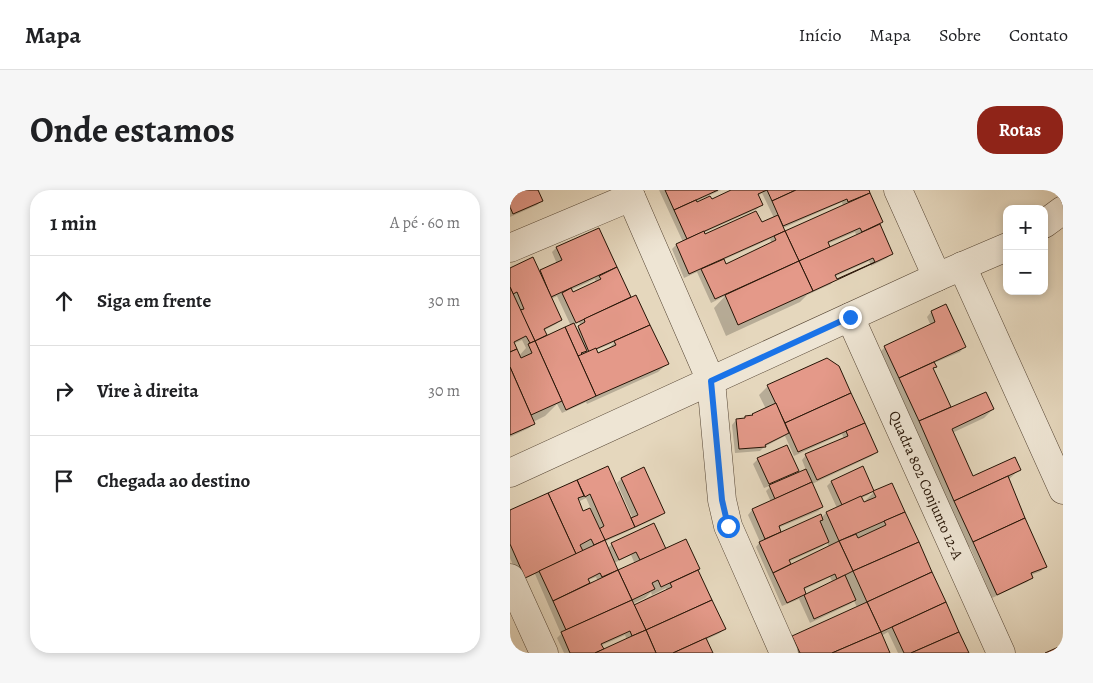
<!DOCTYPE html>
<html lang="pt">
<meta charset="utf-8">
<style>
body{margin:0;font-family:Alegreya,serif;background:#f6f6f6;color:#202124}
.controls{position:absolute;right:15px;top:15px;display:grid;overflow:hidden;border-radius:10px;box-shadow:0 2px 8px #0003}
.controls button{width:45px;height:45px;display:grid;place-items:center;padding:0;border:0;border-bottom:1px solid #e0e0e0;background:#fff;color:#202124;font:25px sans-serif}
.stop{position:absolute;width:15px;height:15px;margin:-11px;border:4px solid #1a73e8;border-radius:50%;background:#fff}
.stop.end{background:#1a73e8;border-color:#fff;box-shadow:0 1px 5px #0008}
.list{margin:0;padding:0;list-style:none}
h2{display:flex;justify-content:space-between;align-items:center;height:65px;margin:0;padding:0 20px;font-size:21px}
h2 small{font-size:16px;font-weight:400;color:#757577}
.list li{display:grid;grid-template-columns:32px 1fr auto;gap:15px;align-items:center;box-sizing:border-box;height:90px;padding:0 20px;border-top:1px solid #e0e0e0}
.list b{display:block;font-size:19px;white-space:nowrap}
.list em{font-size:16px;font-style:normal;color:#757577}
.icon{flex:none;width:28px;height:28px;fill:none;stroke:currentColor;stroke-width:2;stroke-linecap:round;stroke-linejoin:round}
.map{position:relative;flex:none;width:553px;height:463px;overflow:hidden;border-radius:20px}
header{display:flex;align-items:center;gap:30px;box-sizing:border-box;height:70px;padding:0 25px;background:#fff;border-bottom:1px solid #e0e0e0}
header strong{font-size:24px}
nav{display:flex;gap:28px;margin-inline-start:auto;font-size:18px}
.intro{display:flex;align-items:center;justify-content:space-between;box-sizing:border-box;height:120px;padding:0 30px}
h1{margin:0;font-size:35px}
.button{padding:12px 22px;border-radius:20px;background:#8f2418;color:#fff;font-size:18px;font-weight:700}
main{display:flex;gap:30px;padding:0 30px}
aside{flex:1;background:#fff;border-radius:20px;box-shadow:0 2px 8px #0003}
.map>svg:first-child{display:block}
.shadow{fill:#0003;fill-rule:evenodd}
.building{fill:#e49989;stroke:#241305;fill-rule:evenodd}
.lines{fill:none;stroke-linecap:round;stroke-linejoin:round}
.minor-casing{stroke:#544433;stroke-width:29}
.minor{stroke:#eee5d4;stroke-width:28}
.route{stroke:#1a73e8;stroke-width:6}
.labels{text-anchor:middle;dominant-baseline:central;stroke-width:4.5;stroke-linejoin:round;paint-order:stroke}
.street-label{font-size:15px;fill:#241305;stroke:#eee5d4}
</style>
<header>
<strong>Mapa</strong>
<nav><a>Início</a><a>Mapa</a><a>Sobre</a><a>Contato</a></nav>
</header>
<div class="intro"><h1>Onde estamos</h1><a class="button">Rotas</a></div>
<main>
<aside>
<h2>1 min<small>A pé · 60 m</small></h2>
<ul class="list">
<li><svg class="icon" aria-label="ahead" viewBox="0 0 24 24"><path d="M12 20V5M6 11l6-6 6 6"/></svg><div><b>Siga em frente</b></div><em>30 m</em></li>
<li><svg class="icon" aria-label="right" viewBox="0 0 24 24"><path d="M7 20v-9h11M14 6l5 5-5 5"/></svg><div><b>Vire à direita</b></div><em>30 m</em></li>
<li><svg class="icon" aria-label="arrive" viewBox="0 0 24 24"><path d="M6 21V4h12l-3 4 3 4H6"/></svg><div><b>Chegada ao destino</b></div></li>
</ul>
</aside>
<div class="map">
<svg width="553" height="463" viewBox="0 0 553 463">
<rect width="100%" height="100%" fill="#e5d7bd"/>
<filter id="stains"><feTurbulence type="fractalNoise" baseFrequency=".004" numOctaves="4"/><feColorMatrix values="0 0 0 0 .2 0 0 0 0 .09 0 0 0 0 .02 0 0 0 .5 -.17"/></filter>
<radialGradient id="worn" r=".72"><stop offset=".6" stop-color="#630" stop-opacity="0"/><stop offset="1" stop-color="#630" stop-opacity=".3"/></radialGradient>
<g class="shadow">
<polygon points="0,0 27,0 31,11 27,15 0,27"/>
<path d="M149,0H211L185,12L187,14L201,10L224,0H357L372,32L369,35L381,64L377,68L361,76L359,71L324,87L325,89L321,94L297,105L290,112L216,146L204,118L215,106L201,113L187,82L174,88L162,59L166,55L173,52ZM252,3L264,28L251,34L194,46L193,43L247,19L251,15L248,6ZM332,12L333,16L274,42L273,38ZM345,42L347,46L319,59L317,54ZM260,49L262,54L215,75L213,70Z"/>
<path d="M88,39L121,109L125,107L157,174L148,182L77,214L76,212L52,223L47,214L35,226L23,232L24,233L19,238L0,247V79L29,82L47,74L42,62L46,58ZM85,89L86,93L63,103L61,100ZM47,106L61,136L37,147L33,141L46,134L51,130L41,109ZM69,132L71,136L66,140L64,135ZM12,150L16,158L9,166L3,154ZM105,152L97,160L88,164L86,160Z"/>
<polygon points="436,116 454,157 450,162 424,173 425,176 422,180 439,217 435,221 483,219 474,228 442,243 462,288 509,280 498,290 535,376 531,381 521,385 522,388 517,392 482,408 460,357 454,360 401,241 405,237 371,161 375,157 421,136 417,127 421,122"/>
<path d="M317,170L367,262L362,266L302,294L312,317L308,321L268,338L271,344L311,328L316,323L327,318L317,296L321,292L362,300L358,305L351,308L353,313L356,312L355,311L364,302L381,294L458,463H388L378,442L371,446L379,463H284L278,451L283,447L347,417L344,411L340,414L300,433L289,409L272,416L246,357L250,352L238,325L242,320L261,312L256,301L262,295L254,298L243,274L248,269L287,281L281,287L296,280L292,270L296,265L334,249L332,244L284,266L275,246L254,257L250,261L225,263L222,235L226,230H233L235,227L242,226L256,219L249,205L258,196ZM317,352L319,357L280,376L278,372L313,356ZM320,387L323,393L296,405L293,400Z"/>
<path d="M97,278L121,330L123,329L107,293L111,289L154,322L149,327L94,352L97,359L102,354L155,360L187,380L215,439L210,443L195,450L201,463H54L47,448L51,444L25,384L10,391L0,368V321ZM76,308L81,319L73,323L68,311L69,309L70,311ZM121,365L125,374L108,382L104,373ZM86,387L88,391L80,394L78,390ZM156,398L157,401L123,416L122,414L135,408L141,402L142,405ZM115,445L117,450L93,461L90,456Z"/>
</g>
<g class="building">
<polygon points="0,0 28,0 33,11 3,24 0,17"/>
<polygon points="155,0 208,0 164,20"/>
<polygon points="221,0 257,0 248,4 253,15 177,49 164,20 186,10 187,12 200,6 202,9"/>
<polygon points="257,0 286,0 262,11"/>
<polygon points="286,0 359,0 360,3 338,12 337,9 273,36 262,11"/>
<polygon points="360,3 373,32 352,42 350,38 318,52 320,57 289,71 275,41"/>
<polygon points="246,21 252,32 268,25 275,41 179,84 166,54 194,41 195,44"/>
<path d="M370,34L383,64L303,101L289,71ZM363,68L365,72L327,89L325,85Z"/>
<polygon points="89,38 107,77 41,107 30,80 52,70 46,57"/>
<polygon points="275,41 289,71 205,109 191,79 214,69 216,74 266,50 264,46"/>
<polygon points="23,67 52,130 34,139 37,145 25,151 10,120 14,119 7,102 3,104 0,97 0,78"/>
<polygon points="289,71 303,101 228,135 215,105"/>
<polygon points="107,77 121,107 66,133 52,103 61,98 63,102 91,89 89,86"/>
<polygon points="0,97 25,151 20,153 16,146 4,152 7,159 0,162"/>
<polygon points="126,105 140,135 79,162 68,136 75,132 74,129"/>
<polygon points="436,114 456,157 389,188 374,156 425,132 421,121"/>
<polygon points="64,133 77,161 71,163 73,165 68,166 55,137"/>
<polygon points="140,135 159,174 86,206 68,166 86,158 88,163 106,155 104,151"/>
<polygon points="55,137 86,206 56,220 25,151"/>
<polygon points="25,151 52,211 21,225 0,177 0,162 7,159 11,168 22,163 18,154"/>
<polygon points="317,168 329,176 341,203 275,233 257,195"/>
<polygon points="424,172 427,177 423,178 441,217 409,231 389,188"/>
<polygon points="0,177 25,234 0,245"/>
<polygon points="476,202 484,219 442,239 463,286 505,267 511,280 444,311 409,231"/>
<polygon points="341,203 355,233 288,262 275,233"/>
<polygon points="266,213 279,243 255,255 256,257 229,259 226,229 235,228 235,226 243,225 242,224"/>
<polygon points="355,233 368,262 307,290 295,264 338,246 336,241"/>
<polygon points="277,255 289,281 259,294 247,268"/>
<polygon points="98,276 125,337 95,350 89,339 94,336 80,304 75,307 67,290"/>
<polygon points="353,276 364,301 332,315 321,291"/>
<polygon points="134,277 155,323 125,337 121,328 128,325 111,288"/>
<polygon points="296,279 302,292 265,309 259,295"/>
<polygon points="498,286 515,328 463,352 444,311"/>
<polygon points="67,290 74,306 68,308 73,321 80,318 95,350 84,355 81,349 70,355 73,361 66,364 38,303"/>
<polygon points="302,292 313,317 269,336 271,342 255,349 242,319"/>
<polygon points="382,293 395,322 329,351 316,322 351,306 354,312 366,307 363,301"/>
<polygon points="38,303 66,364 15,388 0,354 0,320"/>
<polygon points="395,322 409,352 343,381 329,351 346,344 348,348 376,335 374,331"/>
<polygon points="311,324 313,330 310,331 319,352 279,370 281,374 263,383 249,352"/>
<polygon points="515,328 537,377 521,383 523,388 487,405 463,352"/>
<polygon points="144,333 156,359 130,370 126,362 109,370 101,353"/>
<polygon points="176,349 190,379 151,397 148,390 142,393 145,399 122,410 108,380"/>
<polygon points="95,350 108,380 92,387 90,383 78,389 80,393 43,411 29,381"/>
<polygon points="329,351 343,381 327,389 325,384 294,398 296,404 277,413 263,383"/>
<polygon points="409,352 422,382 357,412 343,381"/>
<polygon points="108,380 122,410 56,440 43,411"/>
<polygon points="188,380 202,410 136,440 124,415 162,397 160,393"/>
<polygon points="422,382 436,412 371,442 357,412"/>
<polygon points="335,385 346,410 304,429 294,405"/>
<polygon points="122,410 136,440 122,446 120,441 91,454 94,459 85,463 60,463 51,442"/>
<polygon points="202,410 216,439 163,463 146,463 136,440"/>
<polygon points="357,412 371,442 322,463 290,463 282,446"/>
<polygon points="436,412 449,442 401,463 394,463 382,437"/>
<polygon points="136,440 146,463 85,463 122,446"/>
<polygon points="371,442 380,463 322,463"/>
<polygon points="449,442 459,463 401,463"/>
<polygon points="196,448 203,463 163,463"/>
<polygon points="553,455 553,463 535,463"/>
</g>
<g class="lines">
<defs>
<g id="minor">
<polyline points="118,0 201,191 212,310 218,336 274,463"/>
<polyline points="388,0 427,87"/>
<polyline points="534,34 553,20"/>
<polyline points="0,58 121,7"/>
<polyline points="452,76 553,300"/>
<polyline points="340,127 491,463"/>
<polyline points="0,283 427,87 497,57"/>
<polyline points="0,388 34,463"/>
</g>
</defs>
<use href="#minor" class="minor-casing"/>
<use href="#minor" class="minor"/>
</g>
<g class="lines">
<polyline class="route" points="218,336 212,310 201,191 340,127"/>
</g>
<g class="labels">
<g class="street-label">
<text transform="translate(416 295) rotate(66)">Quadra 802 Conjunto 12-A</text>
</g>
</g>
<rect width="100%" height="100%" filter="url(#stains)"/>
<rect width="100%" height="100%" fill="url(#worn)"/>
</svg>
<div class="controls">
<button>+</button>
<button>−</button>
</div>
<div class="stop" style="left:218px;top:336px"></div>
<div class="stop end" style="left:340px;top:127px"></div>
</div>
</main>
